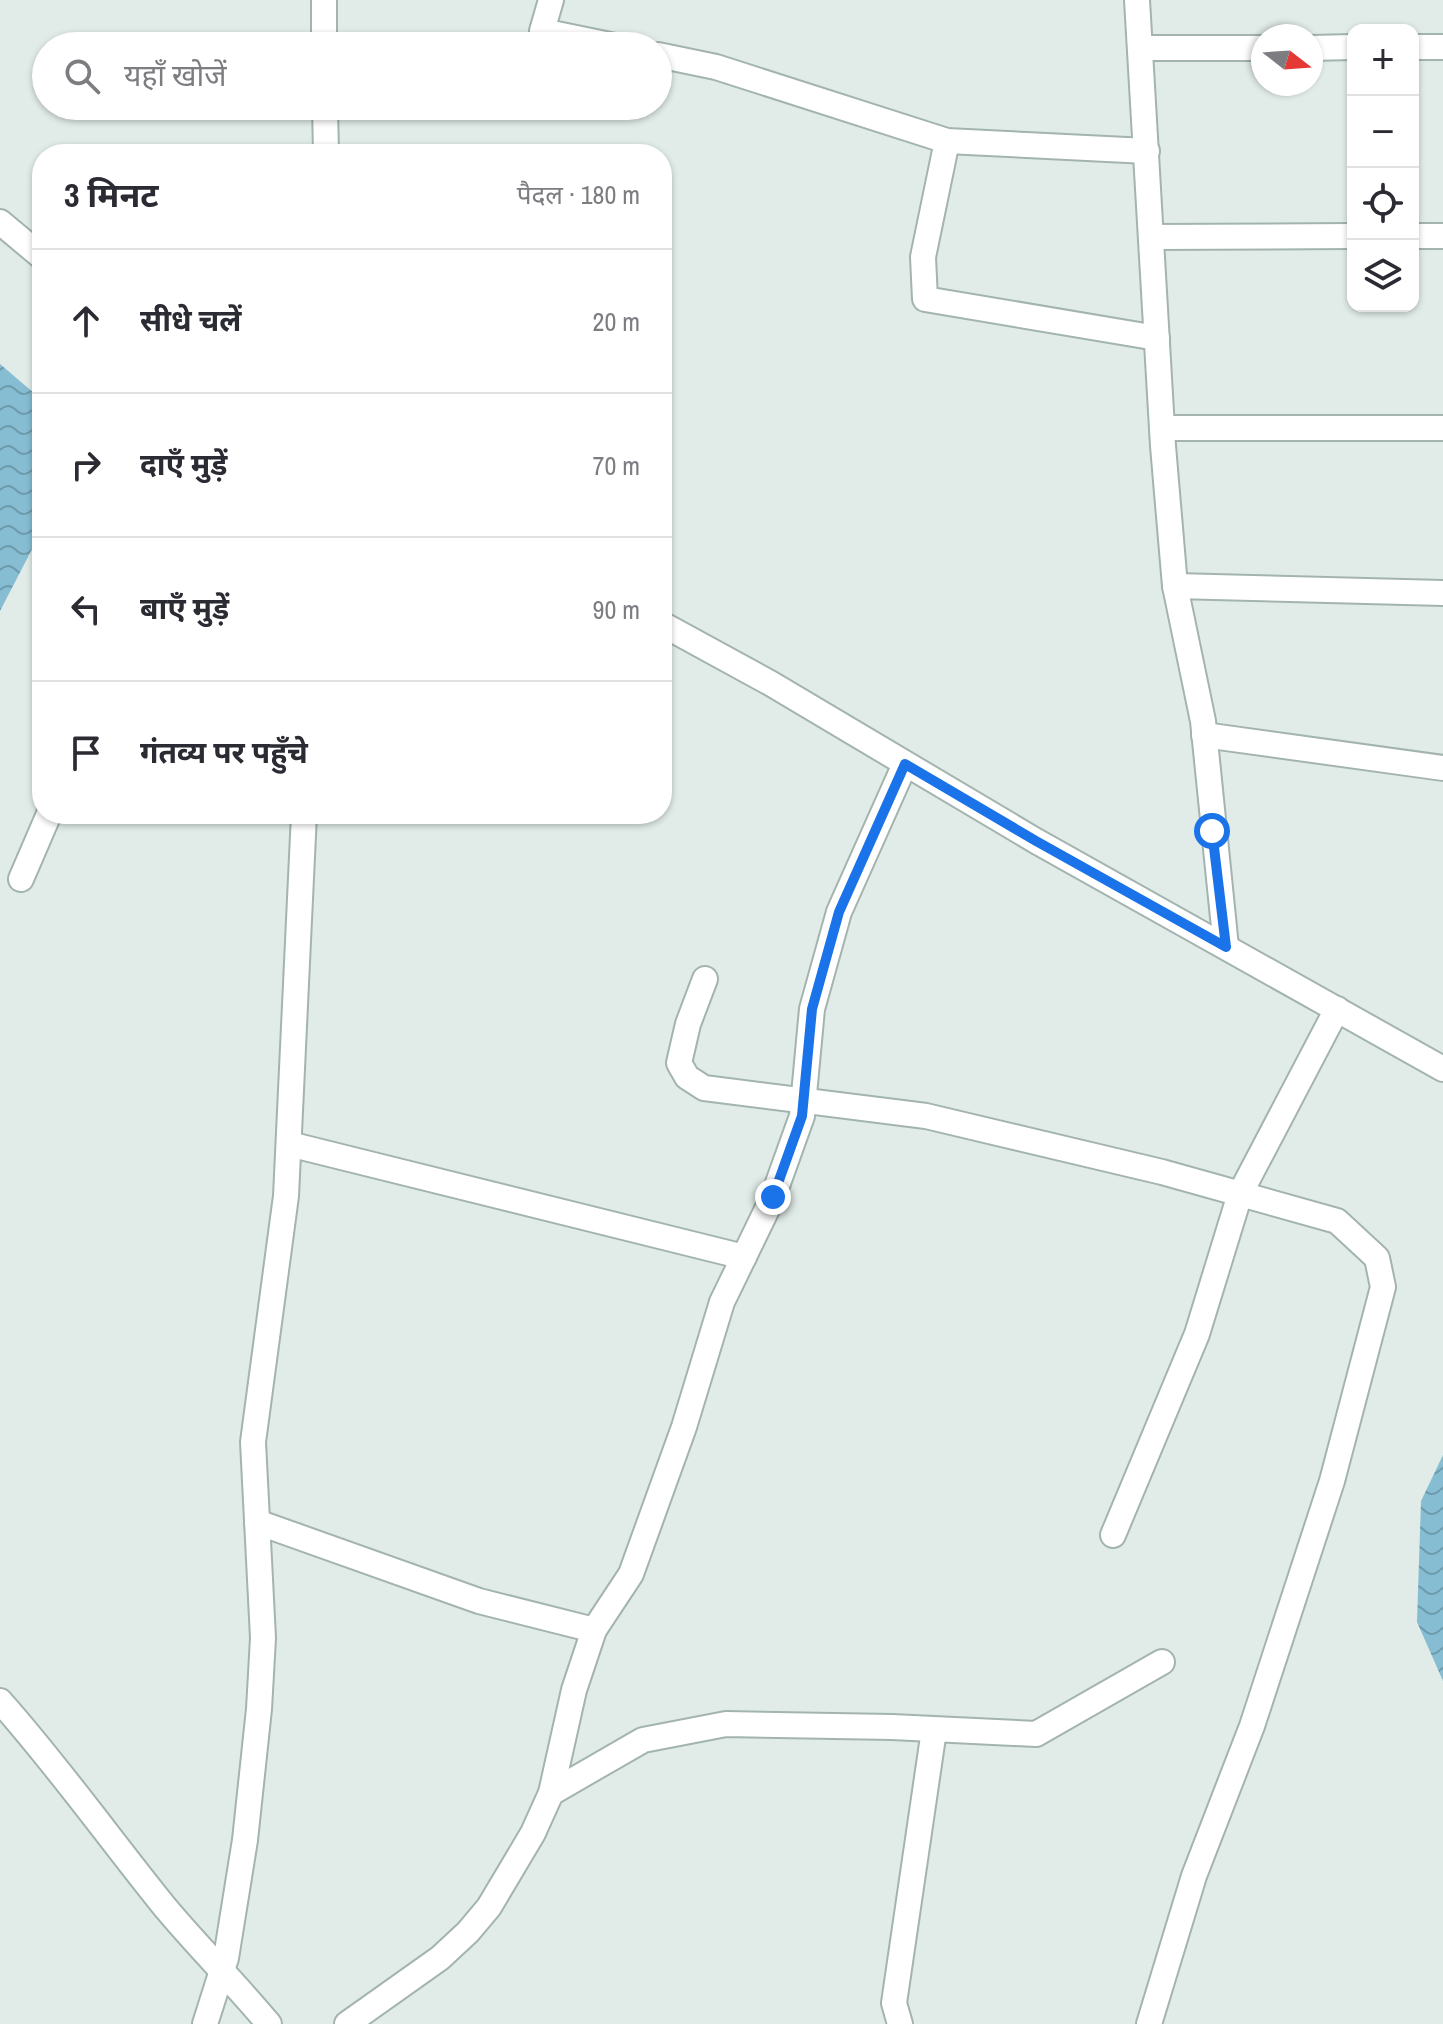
<!DOCTYPE html>
<html lang="hi">
<meta charset="utf-8">
<style>
body{margin:0;font-family:"Archivo Narrow","Noto Sans Devanagari",sans-serif;background:#f7f7f7;color:#2b2b33}
.controls{position:absolute;right:24px;top:24px;display:grid;overflow:hidden;border-radius:16px;box-shadow:0 2px 6px #0004}
.controls button{width:72px;height:72px;display:grid;place-items:center;padding:0;border:0;border-bottom:2px solid #e1e1e2;background:#fff;color:#2b2b33;font:40px sans-serif}
.compass{position:absolute;left:1251px;top:24px;width:72px;height:72px;border-radius:50%;background:#fff;box-shadow:0 2px 6px #0004;rotate:107deg}
.stop{position:absolute;width:24px;height:24px;margin:-18px;border:6px solid #1a73e8;border-radius:50%;background:#fff}
.stop.end{background:#1a73e8;border-color:#fff;box-shadow:0 2px 8px #0008}
.list{margin:0;padding:0;list-style:none}
h2{display:flex;justify-content:space-between;align-items:center;height:104px;margin:0;padding:0 32px;font-size:34px}
h2 small{font-size:26px;font-weight:400;color:#7c7c81}
.list li{display:grid;grid-template-columns:52px 1fr auto;gap:24px;align-items:center;box-sizing:border-box;height:144px;padding:0 32px;border-top:2px solid #e1e1e2}
.list b{display:block;font-size:30px;white-space:nowrap}
.list em{font-size:26px;font-style:normal;color:#7c7c81}
.icon{flex:none;width:44px;height:44px;fill:none;stroke:currentColor;stroke-width:2;stroke-linecap:round;stroke-linejoin:round}
.map{position:relative;flex:none;width:1443px;height:2024px;overflow:hidden}
.search{position:absolute;background:#fff;box-shadow:0 2px 6px #0004;left:32px;top:32px;width:640px;height:88px;display:flex;align-items:center;gap:20px;box-sizing:border-box;padding:0 28px;border-radius:44px;color:#7c7c81;font-size:30px}
.panel{position:absolute;background:#fff;box-shadow:0 2px 6px #0004;left:32px;top:144px;width:640px;height:680px;border-radius:32px}
.map>svg:first-child{display:block}
.water{fill:url(#water-waves)}
.lines{fill:none;stroke-linecap:round;stroke-linejoin:round}
.minor-casing{stroke:#a3b4b0;stroke-width:28}
.minor{stroke:#fff;stroke-width:24}
.route{stroke:#1a73e8;stroke-width:10}
</style>
<div class="map">
<svg width="1443" height="2024" viewBox="0 0 1443 2024">
<defs>
<pattern id="water-waves" width="16" height="10" patternUnits="userSpaceOnUse" patternTransform="scale(2)"><rect width="16" height="10" fill="#86bdd3"/><path d="M0 5q4-4 8 0t8 0" fill="none" stroke="#6d9bac"/></pattern>
</defs>
<rect width="100%" height="100%" fill="#e1ece8"/>
<g class="water">
<polygon points="0,364 42,400 42,530 0,611"/>
<polygon points="1443,1455 1443,1681 1417,1622 1421,1501"/>
</g>
<g class="lines">
<defs>
<g id="minor">
<polyline points="551,0 542,31 615,46"/>
<polyline points="1137,0 1163,446 1175,586 1203,721 1226,947"/>
<polyline points="324,46 324,0"/>
<polyline points="1413,47 1443,47"/>
<polyline points="1141,48 1263,48"/>
<polyline points="1311,48 1353,47"/>
<polyline points="658,55 716,67 947,141 1147,151"/>
<polyline points="325,106 326,154"/>
<polyline points="947,141 923,257 925,299 1157,338"/>
<polyline points="0,222 42,257"/>
<polyline points="1413,236 1443,236"/>
<polyline points="1151,237 1353,236"/>
<polyline points="1162,428 1443,428"/>
<polyline points="1175,586 1443,593"/>
<polyline points="662,624 770,683 1036,841 1443,1069"/>
<polyline points="1204,735 1443,768"/>
<polyline points="21,879 49,814"/>
<polyline points="705,979 688,1024 679,1063 687,1077 704,1088 926,1116 1162,1172 1337,1221 1377,1258 1383,1287 1332,1481 1252,1726 1194,1876 1149,2024"/>
<polyline points="289,1144 744,1257"/>
<polyline points="257,1522 479,1601 594,1630"/>
<polyline points="1113,1535 1197,1334 1240,1194 1337,1009"/>
<path d="M0,1701C58,1766 109,1838 164,1906C198,1947 235,1983 269,2024"/>
<polyline points="551,1793 643,1740 726,1724 892,1727 1036,1734 1162,1662"/>
<polyline points="205,2024 226,1958 245,1840 259,1709 263,1638 253,1442 286,1196 304,814"/>
<polyline points="347,2024 440,1958 468,1932 489,1907 533,1833 551,1793 574,1690 594,1630 631,1574 684,1427 722,1302 773,1197 802,1116 812,1009 839,912 905,764"/>
<polyline points="900,2024 894,2003 934,1730"/>
</g>
</defs>
<use href="#minor" class="minor-casing"/>
<use href="#minor" class="minor"/>
</g>
<g class="lines">
<polyline class="route" points="773,1197 802,1116 812,1009 839,912 905,764 1036,841 1226,947 1212,831"/>
</g>
</svg>
<div class="controls">
<button>+</button>
<button>−</button>
<button><svg class="icon" aria-label="locate" viewBox="0 0 24 24"><circle cx="12" cy="12" r="6"/><path d="M12 2v4M12 18v4M2 12h4M18 12h4"/></svg></button>
<button><svg class="icon" aria-label="layers" viewBox="0 0 24 24"><path d="M12 4l9 5-9 5-9-5zM3 14l9 5 9-5"/></svg></button>
</div>
<svg class="compass" viewBox="-18 -18 36 36"><path d="M0-13l5 13h-10z" fill="#e53935"/><path d="M0 13l5-13h-10z" fill="#7c7c81"/></svg>
<div class="stop" style="left:1212px;top:831px"></div>
<div class="stop end" style="left:773px;top:1197px"></div>
<div class="search"><svg class="icon" aria-label="search" viewBox="0 0 24 24"><circle cx="10" cy="10" r="6"/><path d="M15 15l6 6"/></svg>यहाँ खोजें</div>
<section class="panel">
<h2>3 मिनट<small>पैदल · 180 m</small></h2>
<ul class="list">
<li><svg class="icon" aria-label="ahead" viewBox="0 0 24 24"><path d="M12 20V5M6 11l6-6 6 6"/></svg><div><b>सीधे चलें</b></div><em>20 m</em></li>
<li><svg class="icon" aria-label="right" viewBox="0 0 24 24"><path d="M7 20v-9h11M14 6l5 5-5 5"/></svg><div><b>दाएँ मुड़ें</b></div><em>70 m</em></li>
<li><svg class="icon" aria-label="left" viewBox="0 0 24 24"><path d="M17 20v-9H6M10 6l-5 5 5 5"/></svg><div><b>बाएँ मुड़ें</b></div><em>90 m</em></li>
<li><svg class="icon" aria-label="arrive" viewBox="0 0 24 24"><path d="M6 21V4h12l-3 4 3 4H6"/></svg><div><b>गंतव्य पर पहुँचे</b></div></li>
</ul>
</section>
</div>
